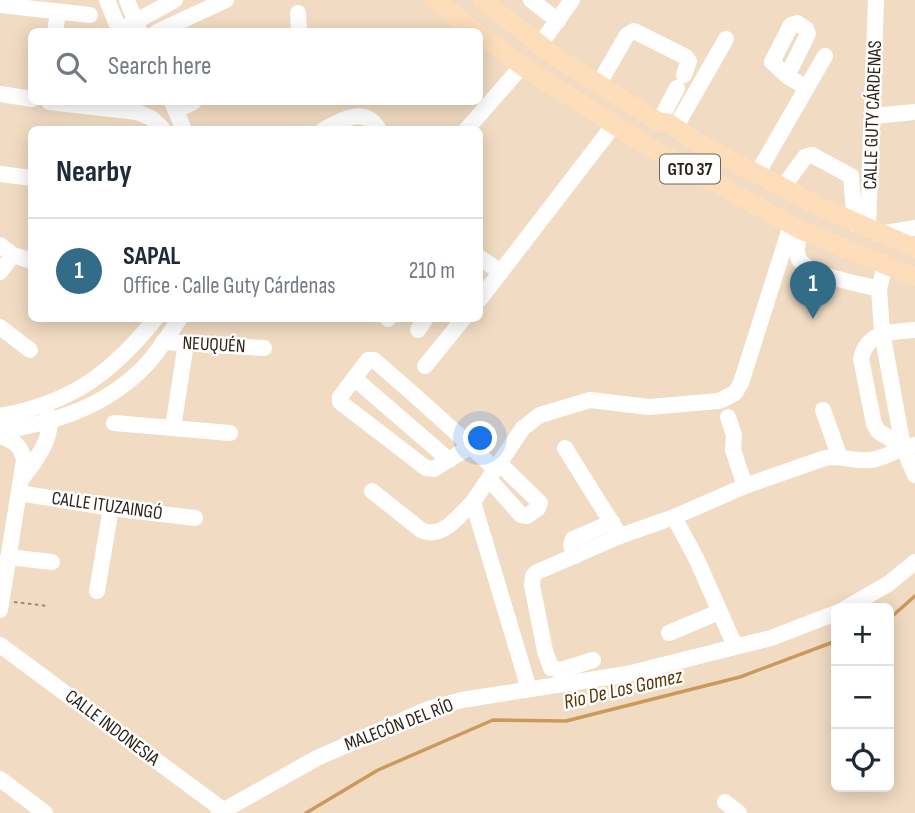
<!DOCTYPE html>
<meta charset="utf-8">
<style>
body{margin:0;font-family:"Sofia Sans Condensed",sans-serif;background:#f6f6f7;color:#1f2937}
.controls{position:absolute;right:21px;bottom:21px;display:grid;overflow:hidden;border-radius:10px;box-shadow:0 4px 18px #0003}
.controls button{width:63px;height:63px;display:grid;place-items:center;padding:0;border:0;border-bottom:2px solid #e0e1e3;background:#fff;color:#1f2937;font:35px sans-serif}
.you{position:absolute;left:481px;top:439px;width:24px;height:24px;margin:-18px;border:5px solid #fff;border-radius:50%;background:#1a73e8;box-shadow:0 0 0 10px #1a73e833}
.badge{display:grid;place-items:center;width:46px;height:46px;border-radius:50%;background:#336c86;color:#fff;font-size:23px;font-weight:700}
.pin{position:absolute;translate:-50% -58px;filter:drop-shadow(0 2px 4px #0008)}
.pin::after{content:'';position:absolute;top:37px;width:24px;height:21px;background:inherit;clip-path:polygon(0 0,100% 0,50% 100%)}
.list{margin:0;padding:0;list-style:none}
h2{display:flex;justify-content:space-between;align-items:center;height:91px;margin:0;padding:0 28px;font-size:30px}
h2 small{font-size:23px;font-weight:400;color:#747a83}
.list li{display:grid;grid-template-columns:46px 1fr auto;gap:21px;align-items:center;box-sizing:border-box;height:105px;padding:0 28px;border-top:2px solid #e0e1e3}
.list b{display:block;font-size:26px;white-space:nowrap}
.list p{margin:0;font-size:23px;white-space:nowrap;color:#747a83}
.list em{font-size:23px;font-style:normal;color:#747a83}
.icon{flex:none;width:38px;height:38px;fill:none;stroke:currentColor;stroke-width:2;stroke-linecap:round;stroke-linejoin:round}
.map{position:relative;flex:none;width:915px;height:813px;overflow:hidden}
.search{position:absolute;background:#fff;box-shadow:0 4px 18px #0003;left:28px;top:28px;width:455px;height:77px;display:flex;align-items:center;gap:18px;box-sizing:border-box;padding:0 24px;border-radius:10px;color:#747a83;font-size:26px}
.panel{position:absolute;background:#fff;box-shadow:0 4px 18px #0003;left:28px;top:126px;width:455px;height:196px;border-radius:10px}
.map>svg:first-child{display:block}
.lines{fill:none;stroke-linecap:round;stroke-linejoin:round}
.stream{stroke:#cc995c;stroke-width:3.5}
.path{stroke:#9b8b79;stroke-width:2;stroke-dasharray:3.5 3.5;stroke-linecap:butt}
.minor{stroke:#fff;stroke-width:16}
.major{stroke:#fdddba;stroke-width:19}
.labels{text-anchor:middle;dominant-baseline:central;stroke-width:5;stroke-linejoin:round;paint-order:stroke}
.shield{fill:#fff;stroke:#6b665f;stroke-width:2}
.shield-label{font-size:18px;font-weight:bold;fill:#2c241b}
.street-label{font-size:19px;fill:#2c241b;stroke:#fff}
.water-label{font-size:21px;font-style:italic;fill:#5a3705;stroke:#fff}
</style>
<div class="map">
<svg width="915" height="813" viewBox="0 0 915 813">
<rect width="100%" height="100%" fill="#f1dbc3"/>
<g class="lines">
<g class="stream">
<polyline points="889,619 915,596"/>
<polyline points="306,813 378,770 493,720 566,721 740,677 836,641"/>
</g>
<polyline class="path" points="14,602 48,606"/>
<g class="minor">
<polyline points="107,0 120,32"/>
<polyline points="127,0 140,32"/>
<polyline points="531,0 558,21"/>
<polyline points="0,5 90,15"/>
<polyline points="298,13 299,32"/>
<polyline points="120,30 175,0"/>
<polyline points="55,32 58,12"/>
<polyline points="157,32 226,0"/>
<polyline points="539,46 572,0"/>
<polyline points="787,76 808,34 806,29 797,23 791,25 772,62 787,76 807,88"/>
<polyline points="598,85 627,35 634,31 686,57 689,61 684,75"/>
<polyline points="0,94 32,99"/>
<polyline points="49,102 137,112 151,118 162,128"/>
<polyline points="172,102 184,130"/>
<polyline points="176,110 194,102"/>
<polyline points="873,116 915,112"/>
<polyline points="659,122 677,88"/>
<polyline points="675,128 726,39"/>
<path d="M323,130C342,120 365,105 379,130"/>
<polyline points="466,130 522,66"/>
<polyline points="0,174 32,178"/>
<polyline points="757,174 825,56"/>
<polyline points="783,187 805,157 812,155 851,176 855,224"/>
<polyline points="868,229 876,0"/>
<path d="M801,230C799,238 795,248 798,257C804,275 861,284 879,289"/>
<polyline points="879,234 915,228"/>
<polyline points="0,245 13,255 32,261"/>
<polyline points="480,258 501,272"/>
<polyline points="885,265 879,289 882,332 903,447 915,475"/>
<polyline points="0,272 13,255"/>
<polyline points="480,299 613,126"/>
<polyline points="388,319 388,318"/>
<polyline points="0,327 30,350"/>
<polyline points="418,330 426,318"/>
<polyline points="163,342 264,348"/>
<polyline points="425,366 464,318"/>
<polyline points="354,378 449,460"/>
<polyline points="823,410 839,455"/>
<path d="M0,416C71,403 111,374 156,318"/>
<polyline points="728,417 734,435 733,450 745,486"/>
<polyline points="114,423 230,433"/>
<polyline points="173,428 186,343"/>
<path d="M0,431C53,423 102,408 141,370C156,356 168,336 180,318"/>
<path d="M0,436C13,440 21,445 24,460L0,610"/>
<path d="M471,446L434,469L426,468L340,402V397L368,360H374C415,395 456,432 495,469"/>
<path d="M903,447L878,431L874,424L861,359C867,331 891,332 915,330"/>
<polyline points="565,448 620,536 537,572 533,576 532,585 545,651 551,668 561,670 593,660"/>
<path d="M24,476C36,460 55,435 48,415"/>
<polyline points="489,479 521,515 527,516 538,508 540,503 499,463"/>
<path d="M372,491L421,530C443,540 458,516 473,502"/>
<polyline points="19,493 111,508 195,518"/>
<polyline points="620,536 674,517"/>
<polyline points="575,556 571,545 573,539 612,522"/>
<polyline points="8,557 52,562"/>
<polyline points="97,591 111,508"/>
<polyline points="846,608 888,584 915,562"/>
<polyline points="669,633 719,612"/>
<polyline points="0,645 223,810"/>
<path d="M735,646L697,560L674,517L745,486L825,458C841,455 855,462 871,460C887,458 899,447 915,445"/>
<polyline points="529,689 473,502 523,428 540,415 590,400 649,407 719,401 735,393 741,383 791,225"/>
<polyline points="0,779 45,813"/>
<polyline points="725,802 739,813"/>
<polyline points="219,813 317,758 428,709 462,700 627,674 771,638 836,613"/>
</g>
<g class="major">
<polyline points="435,0 476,32"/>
<polyline points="482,0 559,59 659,122 668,123 697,142 818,206 915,248"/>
<polyline points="480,34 522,66 649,147 801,230 915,277"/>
</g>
</g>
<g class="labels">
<rect class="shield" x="660" y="154.5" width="60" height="29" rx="5"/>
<g class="shield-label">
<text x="690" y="169">GTO 37</text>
</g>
<g class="street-label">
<text transform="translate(873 115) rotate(-88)">CALLE GUTY CÁRDENAS</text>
<text transform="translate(214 345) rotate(3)">NEUQUÉN</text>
<text transform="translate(107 506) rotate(8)">CALLE ITUZAINGÓ</text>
<text transform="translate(399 725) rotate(-21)">MALECÓN DEL RÍO</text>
<text transform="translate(112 728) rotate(37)">CALLE INDONESIA</text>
</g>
<g class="water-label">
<text transform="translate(623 689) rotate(-13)">Rio De Los Gomez</text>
</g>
</g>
</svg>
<div class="controls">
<button>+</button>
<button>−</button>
<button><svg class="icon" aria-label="locate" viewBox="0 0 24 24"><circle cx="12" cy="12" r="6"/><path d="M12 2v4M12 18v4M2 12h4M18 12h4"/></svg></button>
</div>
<div class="you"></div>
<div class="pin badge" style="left:813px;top:319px">1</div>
<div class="search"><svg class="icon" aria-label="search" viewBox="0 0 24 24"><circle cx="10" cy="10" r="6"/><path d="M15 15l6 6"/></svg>Search here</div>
<section class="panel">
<h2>Nearby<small></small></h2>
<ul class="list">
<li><span class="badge">1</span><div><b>SAPAL</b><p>Office · Calle Guty Cárdenas</p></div><em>210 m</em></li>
</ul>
</section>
</div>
